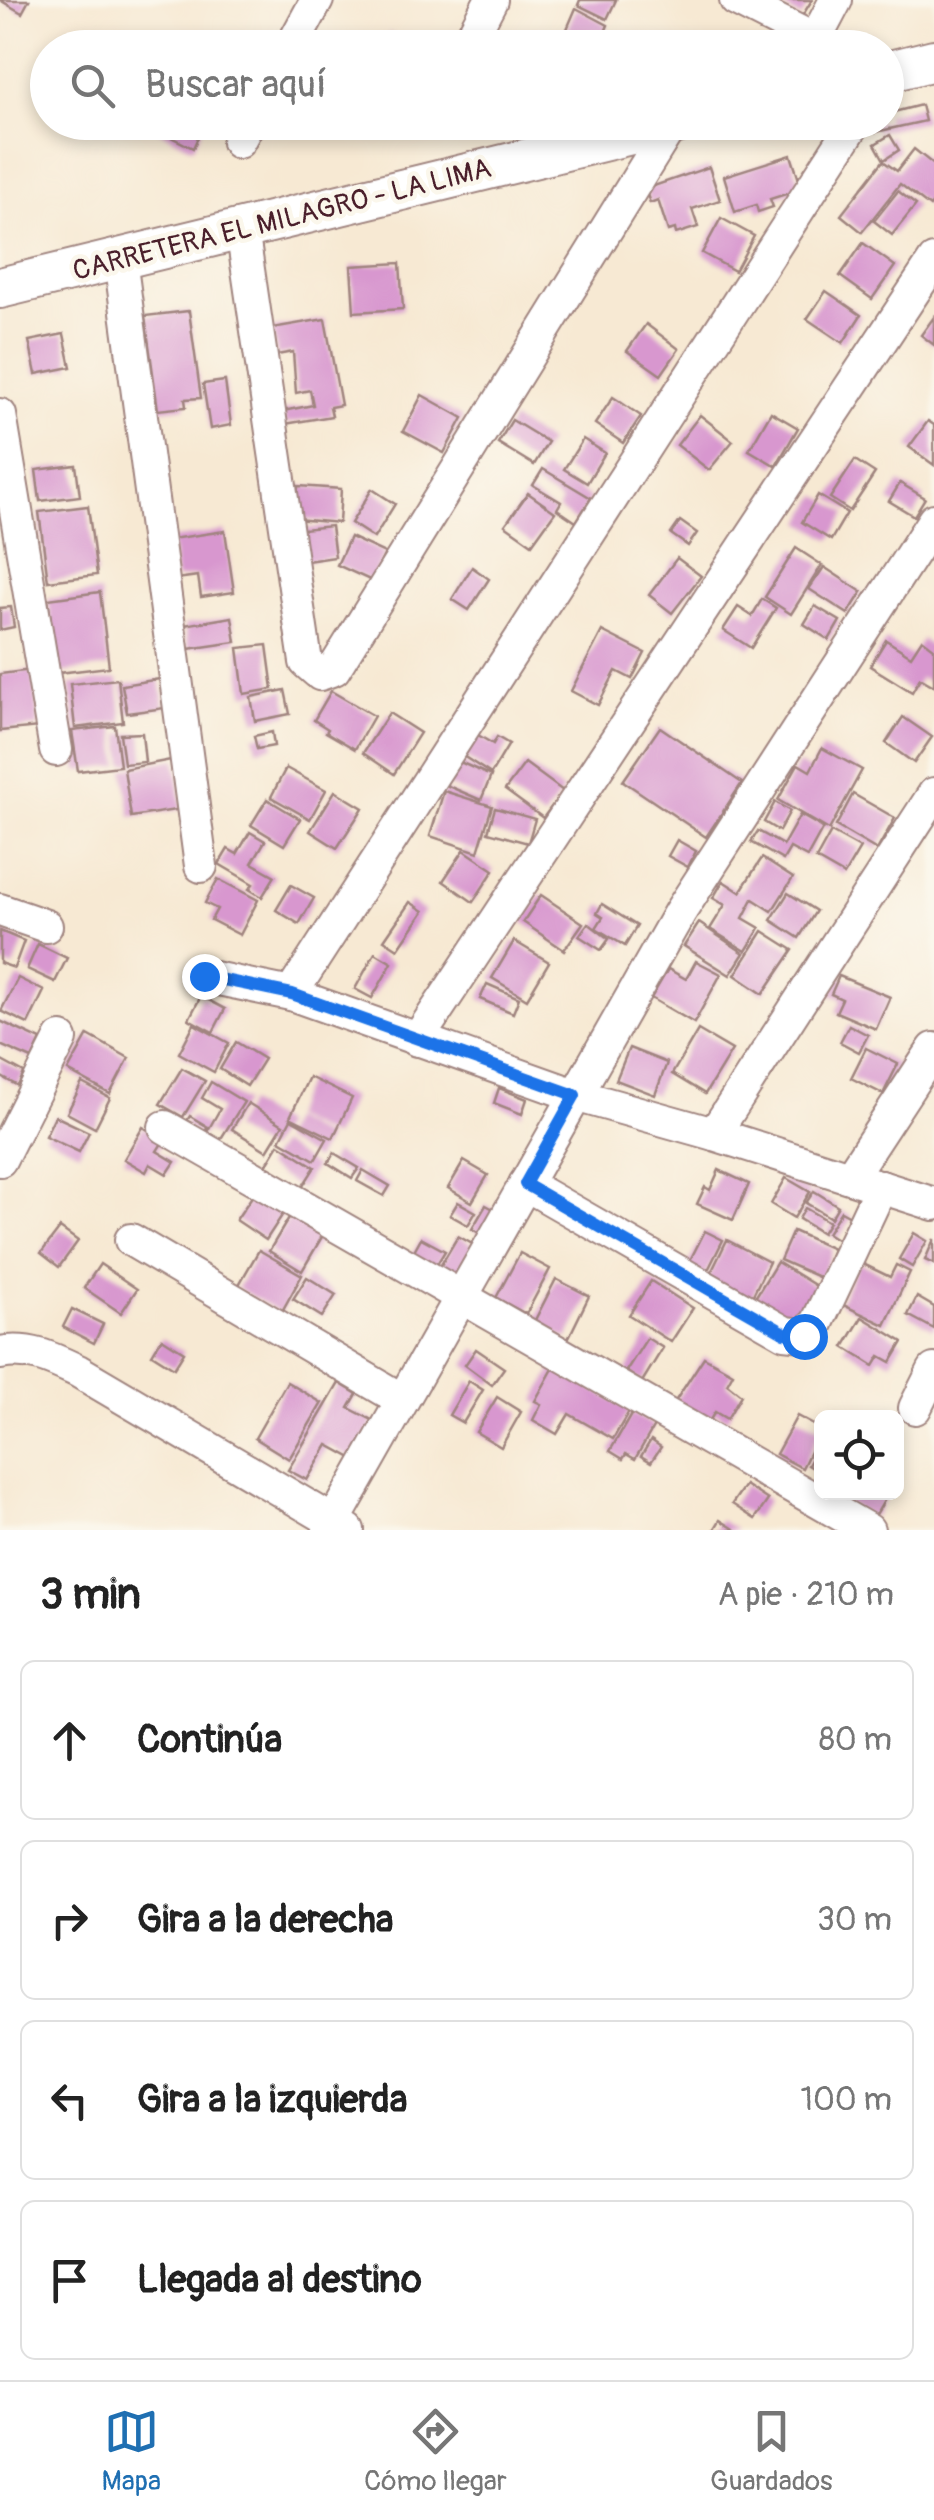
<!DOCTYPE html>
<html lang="es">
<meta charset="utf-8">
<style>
body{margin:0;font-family:Pangolin,sans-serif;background:#f6f6f6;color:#222}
.controls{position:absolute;right:30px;bottom:30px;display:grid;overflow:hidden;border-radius:15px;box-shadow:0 5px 15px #0003}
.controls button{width:90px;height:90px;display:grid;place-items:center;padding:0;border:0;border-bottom:2px solid #e0e0e0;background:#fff;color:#222;font:50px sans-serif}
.stop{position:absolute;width:30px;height:30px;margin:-22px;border:8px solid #1a73e8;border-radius:50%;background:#fff}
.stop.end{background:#1a73e8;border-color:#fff;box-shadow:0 2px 10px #0008}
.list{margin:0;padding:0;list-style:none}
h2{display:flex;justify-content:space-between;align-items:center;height:130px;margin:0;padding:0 40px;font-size:42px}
h2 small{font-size:32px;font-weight:400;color:#767676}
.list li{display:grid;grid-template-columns:65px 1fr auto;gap:30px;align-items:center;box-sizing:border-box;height:160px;margin:0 20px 20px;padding:0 20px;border:2px solid #e0e0e0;border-radius:15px}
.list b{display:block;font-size:38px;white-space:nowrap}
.list em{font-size:32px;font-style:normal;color:#767676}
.icon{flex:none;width:55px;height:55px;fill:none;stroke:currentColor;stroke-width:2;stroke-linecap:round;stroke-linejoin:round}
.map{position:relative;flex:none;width:934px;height:1530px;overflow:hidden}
.search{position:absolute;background:#fff;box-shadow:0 5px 15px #0003;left:30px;right:30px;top:30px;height:110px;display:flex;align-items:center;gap:25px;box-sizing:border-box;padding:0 35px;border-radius:55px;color:#767676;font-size:38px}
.sheet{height:850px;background:#fff}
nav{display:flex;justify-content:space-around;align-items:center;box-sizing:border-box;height:140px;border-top:2px solid #e0e0e0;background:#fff;font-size:28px;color:#767676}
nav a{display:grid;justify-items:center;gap:5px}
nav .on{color:#1f6fb2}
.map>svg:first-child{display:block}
.building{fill:#d897cf}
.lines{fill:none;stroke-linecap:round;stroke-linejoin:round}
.minor-casing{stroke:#a0847f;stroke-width:36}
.major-casing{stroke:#a0847f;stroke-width:44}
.minor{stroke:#fff;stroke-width:32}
.major{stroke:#fff;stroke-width:40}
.route{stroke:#1a73e8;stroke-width:12}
.labels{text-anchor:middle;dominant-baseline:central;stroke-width:9;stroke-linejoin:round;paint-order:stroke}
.street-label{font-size:28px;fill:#4a1f2b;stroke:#fbf7ec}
</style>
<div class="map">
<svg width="934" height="1530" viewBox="0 0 934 1530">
<rect width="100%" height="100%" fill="#fbf7ec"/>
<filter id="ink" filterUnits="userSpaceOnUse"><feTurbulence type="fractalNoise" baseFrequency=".01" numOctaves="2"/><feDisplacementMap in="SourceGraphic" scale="20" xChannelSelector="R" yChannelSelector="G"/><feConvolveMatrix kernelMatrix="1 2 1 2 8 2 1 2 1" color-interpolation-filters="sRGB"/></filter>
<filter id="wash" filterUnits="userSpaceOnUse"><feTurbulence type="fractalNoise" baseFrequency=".0048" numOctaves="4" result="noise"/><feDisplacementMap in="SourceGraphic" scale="40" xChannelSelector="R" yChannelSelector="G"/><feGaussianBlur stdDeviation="2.25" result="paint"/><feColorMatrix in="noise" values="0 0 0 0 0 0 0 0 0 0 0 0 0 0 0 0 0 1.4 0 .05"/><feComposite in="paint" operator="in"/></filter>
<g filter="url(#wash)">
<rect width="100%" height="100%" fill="#f7e9d3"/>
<g id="blocks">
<g class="building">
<polygon points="0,0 29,0 22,13"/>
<polygon points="580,0 616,0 607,19 578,5"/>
<polygon points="772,0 812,0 801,18"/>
<polygon points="576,8 608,25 600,44 567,29"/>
<polygon points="389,33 416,48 381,48"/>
<polygon points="921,105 925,121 876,132 873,122 886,122 886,114"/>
<polygon points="141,122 205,122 193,148"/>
<polygon points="890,135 899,150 884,160 875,144"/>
<polygon points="914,149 934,165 934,202 930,207 900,184 862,232 841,215 883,161 897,171"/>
<polygon points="791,155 802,189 770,199 773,207 758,212 756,205 735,212 724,176"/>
<polygon points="709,167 720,200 692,209 698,227 676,234 675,229 668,231 658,200 650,203 645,189"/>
<polygon points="898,191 916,205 892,235 874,221"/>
<polygon points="721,218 754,236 735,271 702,253"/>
<polygon points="863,243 895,266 872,299 840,276"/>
<polygon points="400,263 403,309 354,312 351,266"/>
<polygon points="826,291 861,315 843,343 807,319"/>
<polygon points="189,311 201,398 185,399 186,407 158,410 145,316"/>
<polygon points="934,317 934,345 921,335"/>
<polygon points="325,319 341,405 330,407 332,416 285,424 283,411 313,405 310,390 296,393 293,352 277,355 272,328"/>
<polygon points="646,324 679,349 661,375 627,351"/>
<polygon points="64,334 71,367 36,374 29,341"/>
<polygon points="225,381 231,425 210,429 203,384"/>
<polygon points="422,395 463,418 444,453 403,431"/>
<polygon points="613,397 641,416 623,443 595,424"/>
<polygon points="771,412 798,428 776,466 749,450"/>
<polygon points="700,415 733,441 709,470 677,445"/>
<polygon points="512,420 548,442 534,465 498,443"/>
<polygon points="928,421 934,425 934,465 909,447"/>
<polygon points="583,439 605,453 587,483 564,469"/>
<polygon points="855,460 875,473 850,511 830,498"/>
<polygon points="76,465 80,496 40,501 36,470"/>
<polygon points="543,469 591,498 576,522 557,509 561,502 533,485"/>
<polygon points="900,483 925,498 914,516 889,501"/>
<polygon points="298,486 341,489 339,523 296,519"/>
<polygon points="372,489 395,504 374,538 351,523"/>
<polygon points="528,493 555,512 532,544 505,525"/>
<polygon points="818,495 847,513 831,540 802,522"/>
<polygon points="88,506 97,575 48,581 39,512"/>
<polygon points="680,521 697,533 688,546 671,534"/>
<polygon points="331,526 335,557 306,561 302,529"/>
<polygon points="225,531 234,592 201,597 198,576 176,579 171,539"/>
<polygon points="350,537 385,553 372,581 337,565"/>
<polygon points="796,548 822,565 791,614 765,597"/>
<polygon points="677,558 701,576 672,613 649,595"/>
<polygon points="472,567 489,579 469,610 452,599"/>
<polygon points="824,567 862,592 848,614 809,589"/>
<polygon points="100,592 109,667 58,673 48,599"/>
<polygon points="762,599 776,608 751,648 723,630 738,607 752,616"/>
<polygon points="815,606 840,621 829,640 804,624"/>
<polygon points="11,607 14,627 0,630 0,608"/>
<polygon points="232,617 236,642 188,649 184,625"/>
<polygon points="602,631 645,653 632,679 616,671 598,705 571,691"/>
<polygon points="922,639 934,648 934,686 920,678 912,692 870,666 886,640 911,656"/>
<polygon points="267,645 273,689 244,694 238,648"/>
<polygon points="32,670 39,727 0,731 0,674"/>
<polygon points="118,679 123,722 75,728 70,684"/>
<polygon points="160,679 165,708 127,713 122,685"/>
<polygon points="285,690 290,714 255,721 251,697"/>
<polygon points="331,691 374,716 355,749 326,732 328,729 314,720"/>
<polygon points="389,713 420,733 394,774 363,753"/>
<polygon points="903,717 932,737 914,763 886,743"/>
<polygon points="115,726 120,766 78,771 72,731"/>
<polygon points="660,727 742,783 706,837 623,781"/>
<polygon points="272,732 274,746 257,749 254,736"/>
<polygon points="473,732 493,744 497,737 509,744 491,774 460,754"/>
<polygon points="142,733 145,762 124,764 120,734"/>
<polygon points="822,748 862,770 829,830 778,800 798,764 810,771"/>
<polygon points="451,758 491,776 481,800 441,783"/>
<polygon points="176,759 182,809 131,817 124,769"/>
<polygon points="525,763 563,791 543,818 505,790"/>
<polygon points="286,768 326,790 310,819 271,797"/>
<polygon points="335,791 363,808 337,848 310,831"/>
<polygon points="444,791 492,806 478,852 430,836"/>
<polygon points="853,794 895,818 877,850 836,826"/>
<polygon points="267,799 300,819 284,845 251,825"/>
<polygon points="775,802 790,811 779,831 764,822"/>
<polygon points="495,808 535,819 528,843 488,832"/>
<polygon points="800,815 823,828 807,857 790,848 783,860 751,842 758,831 783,845"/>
<polygon points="250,832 265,841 252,863 275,876 262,897 249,889 253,884 219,864 228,849 237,854"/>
<polygon points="831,832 860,848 844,875 816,859"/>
<polygon points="677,840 696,851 688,867 668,856"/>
<polygon points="464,850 494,870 473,902 443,881"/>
<polygon points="762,858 793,878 772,911 753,899 743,918 760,928 746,951 710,929 725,905 713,898 723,881 740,892"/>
<polygon points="218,879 258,900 240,935 211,920 217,909 205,903"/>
<polygon points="291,885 314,898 299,924 276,910"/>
<polygon points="788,893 816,911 799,938 771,920"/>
<polygon points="541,895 583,923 564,950 523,922"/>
<polygon points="410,902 424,911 398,949 384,940"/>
<polygon points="602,904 637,926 625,946 596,928 603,917 597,913"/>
<polygon points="588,923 609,939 601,950 579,936"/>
<polygon points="699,923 744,953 730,975 684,946"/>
<polygon points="0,931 24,941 14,968 0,963"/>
<polygon points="763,931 793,950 763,994 735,975"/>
<polygon points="514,941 549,962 527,999 492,978"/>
<polygon points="38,944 67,958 55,982 27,969"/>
<polygon points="375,953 392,963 372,998 355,989"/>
<polygon points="696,961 721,974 694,1023 651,998 668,969 686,979"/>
<polygon points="839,976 890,997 876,1029 836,1012 842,999 831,994"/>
<polygon points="18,978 44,991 28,1024 1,1011"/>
<polygon points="487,984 519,998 513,1013 480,999"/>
<polygon points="201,996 225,1009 213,1032 189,1019"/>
<polygon points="0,1021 41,1040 32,1059 0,1045"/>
<polygon points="194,1024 229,1043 214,1072 179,1053"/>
<polygon points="849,1025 868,1035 859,1052 840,1042"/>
<polygon points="698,1030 732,1050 705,1094 672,1074"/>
<polygon points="88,1035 129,1058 110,1094 68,1071"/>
<polygon points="236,1042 264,1059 247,1086 220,1069"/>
<polygon points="629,1048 667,1063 655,1095 616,1080"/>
<polygon points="866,1048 898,1064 883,1094 851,1078"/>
<polygon points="0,1060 24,1073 18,1086 0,1076"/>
<polygon points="182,1068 205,1081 183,1117 160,1104"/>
<polygon points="309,1077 352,1098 333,1138 290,1117"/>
<polygon points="211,1082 244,1102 220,1140 207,1132 220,1109 202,1098"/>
<polygon points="82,1083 110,1098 95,1128 67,1113"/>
<polygon points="499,1088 527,1099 522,1114 494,1103"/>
<polygon points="248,1103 283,1125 267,1151 232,1129"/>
<polygon points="55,1116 89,1132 79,1152 45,1136"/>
<polygon points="190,1116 208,1127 202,1136 184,1125"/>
<polygon points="291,1119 327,1139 315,1160 280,1140"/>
<polygon points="143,1127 164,1140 157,1151 175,1162 167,1174 150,1164 146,1172 124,1159"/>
<polygon points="279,1144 315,1167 301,1189 265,1167"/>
<polygon points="334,1153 359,1168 352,1178 328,1163"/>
<polygon points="464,1161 488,1175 472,1202 448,1188"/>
<polygon points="363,1170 390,1186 384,1196 357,1181"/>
<polygon points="719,1170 749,1184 733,1220 697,1204 705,1187 710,1190"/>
<polygon points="786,1178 810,1192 794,1218 771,1204"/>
<polygon points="814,1191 838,1206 831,1218 806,1203"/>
<polygon points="255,1192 285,1211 266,1240 236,1220"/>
<polygon points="458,1202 476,1212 468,1225 450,1215"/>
<polygon points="486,1205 497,1211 483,1235 472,1229"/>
<polygon points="805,1208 829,1222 822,1233 799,1219"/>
<polygon points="293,1211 326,1230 302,1271 269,1251"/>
<polygon points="841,1211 852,1217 838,1240 827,1233"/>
<polygon points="60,1228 78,1241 59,1267 41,1253"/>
<polygon points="705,1231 723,1240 705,1276 687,1266"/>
<polygon points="793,1231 833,1249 821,1278 780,1260"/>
<polygon points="914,1233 927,1241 912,1267 899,1259"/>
<polygon points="458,1236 474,1245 454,1279 438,1270"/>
<polygon points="421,1238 445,1251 434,1269 411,1256"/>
<polygon points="934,1239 934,1264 925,1260"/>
<polygon points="727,1240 769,1262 749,1303 707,1281"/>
<polygon points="259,1250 302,1275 281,1313 237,1288"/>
<polygon points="520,1253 550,1269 526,1314 496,1298"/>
<polygon points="777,1262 821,1289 797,1328 753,1301"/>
<polygon points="859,1262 890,1277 896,1265 910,1272 885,1325 839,1303"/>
<polygon points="100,1264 137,1289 121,1313 84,1288"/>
<polygon points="307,1277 336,1295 322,1317 293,1299"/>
<polygon points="556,1279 589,1296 568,1339 534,1322"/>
<polygon points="651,1281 693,1308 671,1342 629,1315"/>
<polygon points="917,1297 934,1307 934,1329 908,1315"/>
<polygon points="72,1309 103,1324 94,1343 63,1327"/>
<polygon points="862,1317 903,1342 891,1362 880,1356 874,1366 844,1347"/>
<polygon points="162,1338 184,1352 174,1368 152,1354"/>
<polygon points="647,1338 663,1348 642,1382 626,1371"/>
<polygon points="476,1349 504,1368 492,1385 465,1365"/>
<polygon points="704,1357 733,1373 727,1384 741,1395 727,1419 715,1412 708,1423 674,1403"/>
<polygon points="554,1367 630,1410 613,1439 569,1414 557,1434 533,1420 541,1404 535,1401"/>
<polygon points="469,1381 483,1390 463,1423 449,1415"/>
<polygon points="287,1382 322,1403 289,1459 255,1438"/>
<polygon points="339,1383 357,1394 349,1408 374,1421 354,1459 328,1445 307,1480 288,1470"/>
<polygon points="497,1397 521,1412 501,1447 476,1432"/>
<polygon points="632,1413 654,1426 635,1459 626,1454 623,1459 610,1451"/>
<polygon points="797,1416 821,1429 802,1468 776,1454"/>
<polygon points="651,1440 661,1447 651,1462 641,1456"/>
<polygon points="821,1443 821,1473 808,1465"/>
<polygon points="745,1485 768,1500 755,1519 732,1504"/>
<polygon points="842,1492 889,1492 874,1518 839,1498"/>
<polygon points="720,1520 736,1530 714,1530"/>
</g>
</g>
</g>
<g filter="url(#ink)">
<use href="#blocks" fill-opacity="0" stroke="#a0847f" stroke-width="2.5"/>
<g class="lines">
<defs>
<g id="minor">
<polyline points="736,0 815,40"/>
<polyline points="291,48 317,0"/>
<polyline points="466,48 491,0"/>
<polyline points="816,48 815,40 836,0"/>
<polyline points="238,142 249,122"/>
<polyline points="242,229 306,662 320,674 334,669 671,125"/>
<polyline points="120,259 201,866"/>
<polyline points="0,415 56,750"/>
<polyline points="0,910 46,926"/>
<polyline points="204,976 291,994 575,1095 714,1134 934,1204"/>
<polyline points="291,994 855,122"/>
<polyline points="417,1040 934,261"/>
<polyline points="165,1127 868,1530"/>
<polyline points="714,1134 934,794"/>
<polyline points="0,1160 61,1039"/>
<polyline points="850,1177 934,1049"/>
<polyline points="525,1184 785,1333 804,1335 817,1323 881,1187"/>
<polyline points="131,1240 402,1400"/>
<path d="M0,1353C29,1347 53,1359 78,1371L348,1530"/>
<polyline points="915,1408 934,1370"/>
<polyline points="329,1530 680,912 934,520"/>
</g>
<g id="major">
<polyline points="886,72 934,60"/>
<polyline points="0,288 680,122"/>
</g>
</defs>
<use href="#minor" class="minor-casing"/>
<use href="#major" class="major-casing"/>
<use href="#minor" class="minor"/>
<use href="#major" class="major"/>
</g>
</g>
<g class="lines" filter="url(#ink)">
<polyline class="route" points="204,976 292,994 575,1095 525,1184 785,1333 804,1336"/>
</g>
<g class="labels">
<g class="street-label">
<text transform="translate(282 220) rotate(-14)">CARRETERA EL MILAGRO - LA LIMA</text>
</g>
</g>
</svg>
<div class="controls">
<button><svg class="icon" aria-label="locate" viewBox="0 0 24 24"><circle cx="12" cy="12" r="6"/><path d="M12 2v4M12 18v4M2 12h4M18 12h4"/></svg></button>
</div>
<div class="stop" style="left:804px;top:1336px"></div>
<div class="stop end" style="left:204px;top:976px"></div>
<div class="search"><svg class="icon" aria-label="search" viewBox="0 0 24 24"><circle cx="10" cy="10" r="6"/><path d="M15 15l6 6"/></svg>Buscar aquí</div>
</div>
<section class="sheet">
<h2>3 min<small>A pie · 210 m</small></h2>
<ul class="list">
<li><svg class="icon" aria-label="ahead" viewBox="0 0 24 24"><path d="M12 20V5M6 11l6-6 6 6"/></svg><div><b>Continúa</b></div><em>80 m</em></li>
<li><svg class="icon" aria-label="right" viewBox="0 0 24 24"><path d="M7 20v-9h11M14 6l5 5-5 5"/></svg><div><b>Gira a la derecha</b></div><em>30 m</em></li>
<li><svg class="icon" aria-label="left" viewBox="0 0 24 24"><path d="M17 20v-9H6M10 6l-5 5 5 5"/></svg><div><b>Gira a la izquierda</b></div><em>100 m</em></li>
<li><svg class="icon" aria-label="arrive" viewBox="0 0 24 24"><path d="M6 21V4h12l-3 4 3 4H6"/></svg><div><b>Llegada al destino</b></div></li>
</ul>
</section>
<nav>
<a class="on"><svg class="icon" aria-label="map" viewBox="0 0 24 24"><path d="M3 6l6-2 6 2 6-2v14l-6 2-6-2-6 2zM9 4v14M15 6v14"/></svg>Mapa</a>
<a><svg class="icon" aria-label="directions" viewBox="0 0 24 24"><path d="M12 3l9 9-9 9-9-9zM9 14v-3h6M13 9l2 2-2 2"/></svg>Cómo llegar</a>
<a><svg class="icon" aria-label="saved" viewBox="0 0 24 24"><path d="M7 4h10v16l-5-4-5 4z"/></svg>Guardados</a>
</nav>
